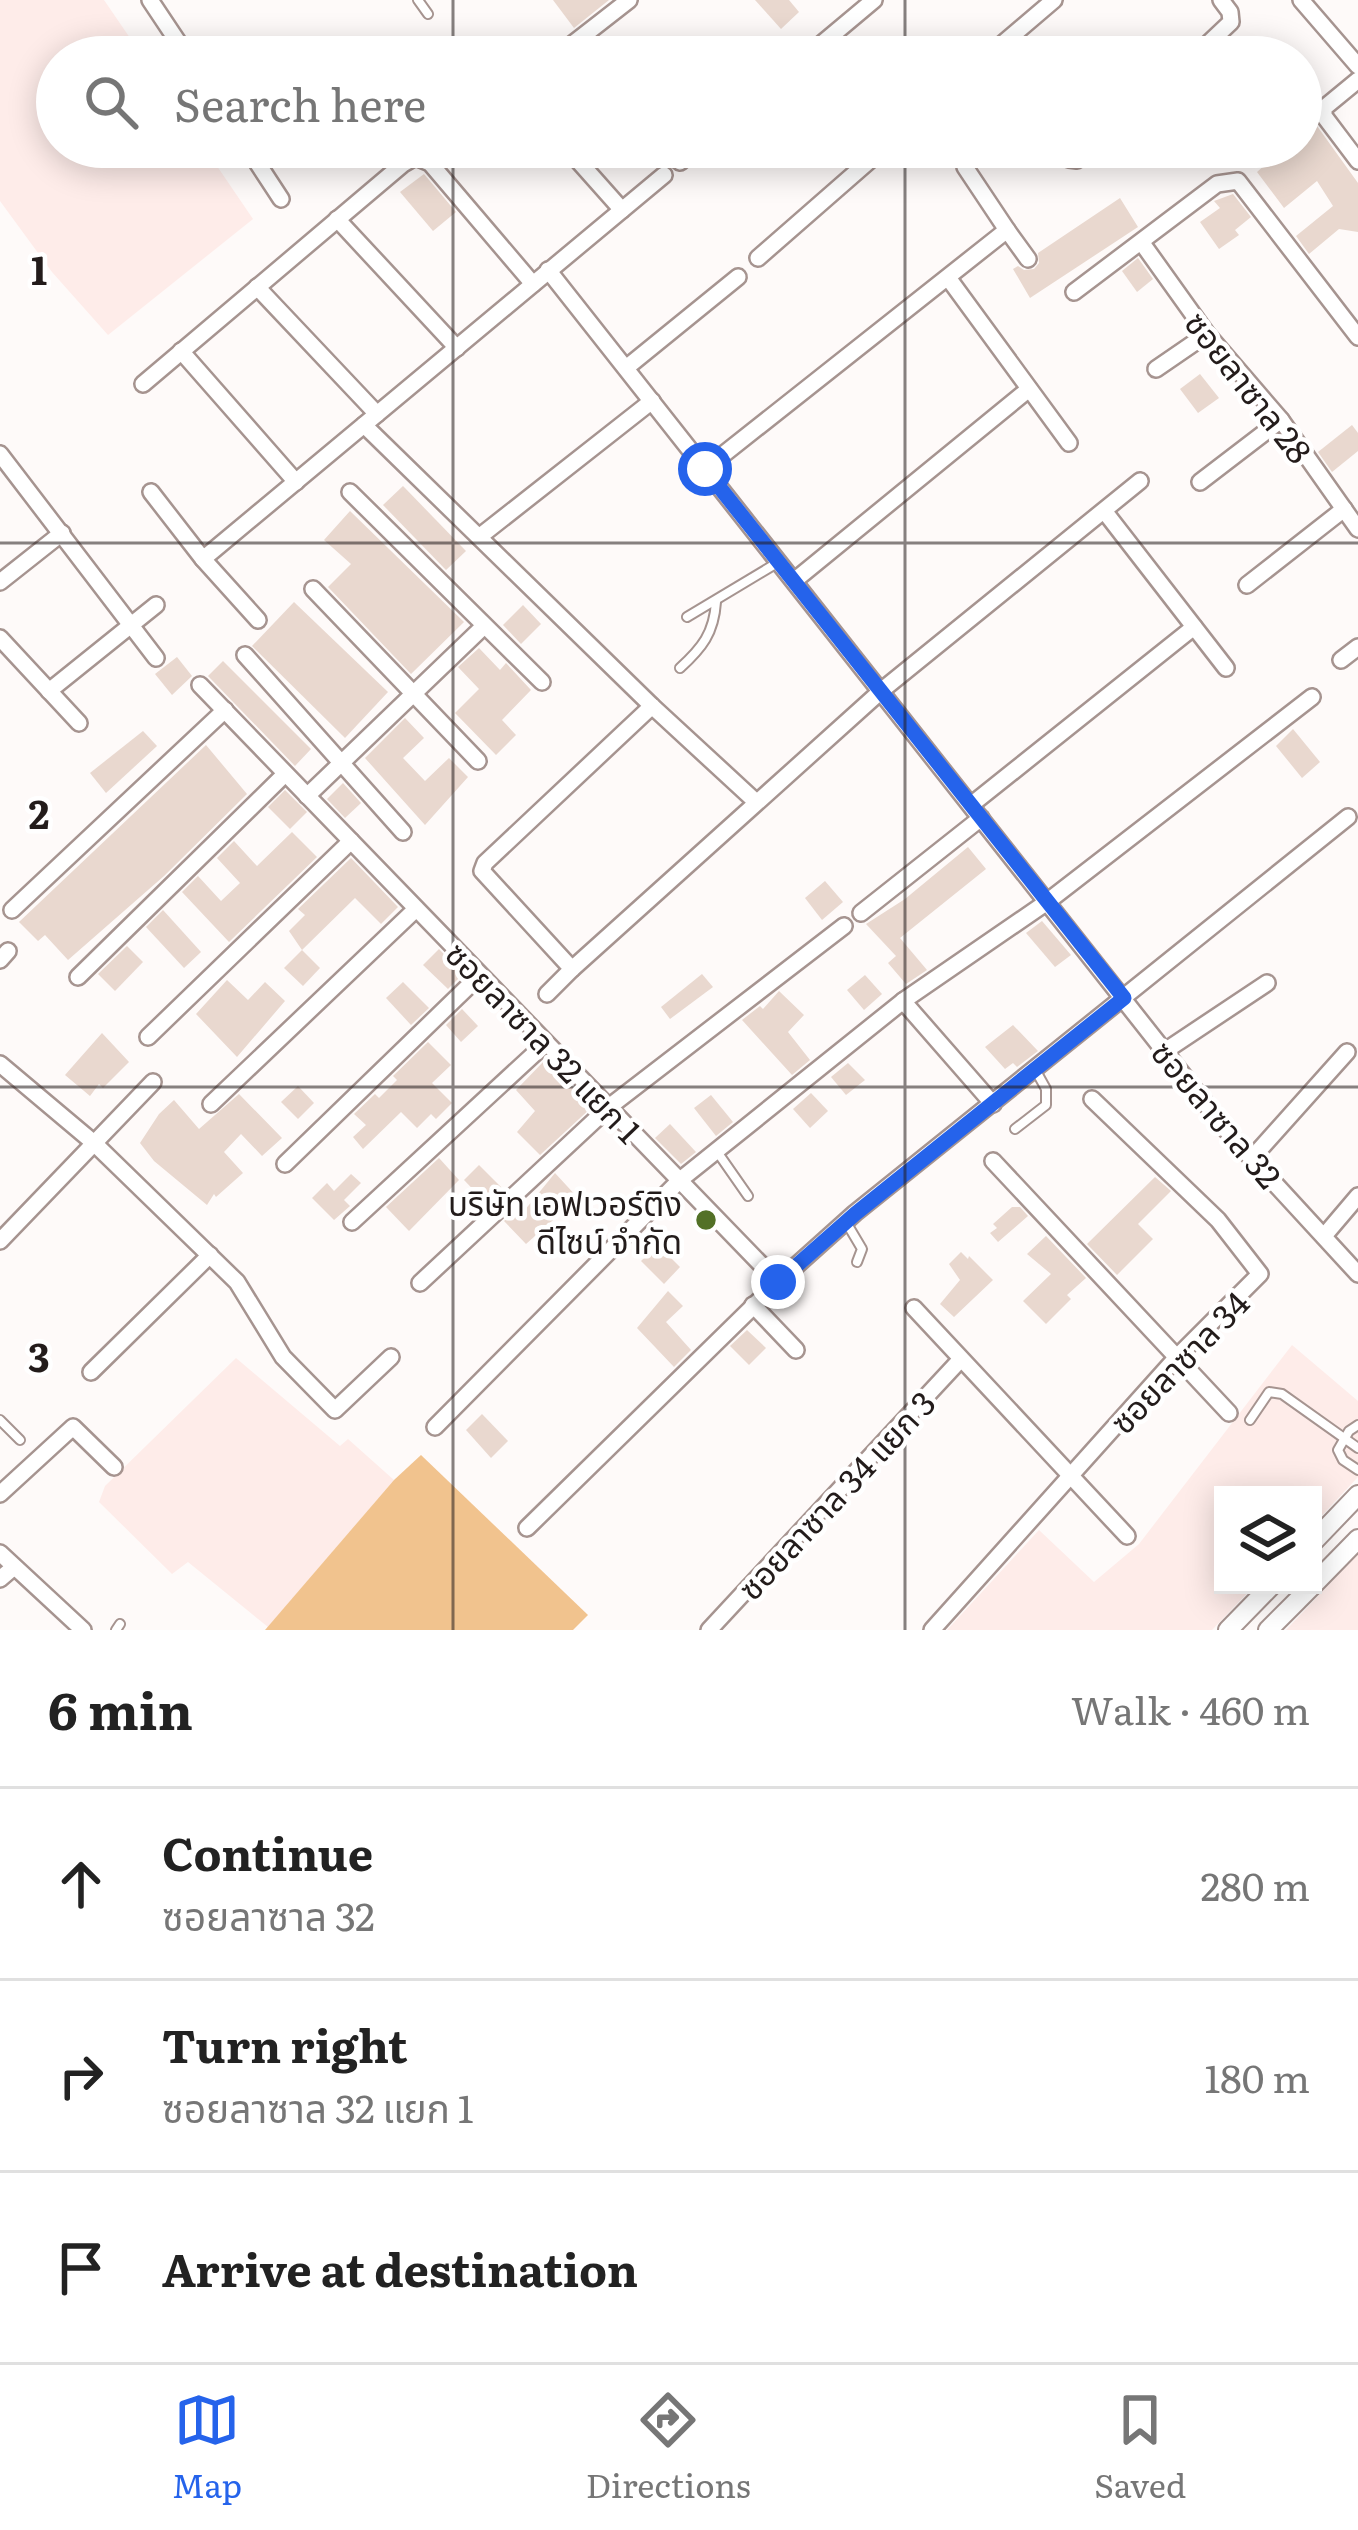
<!DOCTYPE html>
<meta charset="utf-8">
<style>
body{margin:0;font-family:Literata,"Noto Sans Thai",serif;background:#f6f6f6;color:#222}
.controls{position:absolute;right:36px;bottom:36px;display:grid;overflow:hidden;border-radius:0px;box-shadow:0 6px 30px #0003}
.controls button{width:108px;height:108px;display:grid;place-items:center;padding:0;border:0;border-bottom:3px solid #e0e0e0;background:#fff;color:#222;font:60px sans-serif}
.stop{position:absolute;width:36px;height:36px;margin:-27px;border:9px solid #2563eb;border-radius:50%;background:#fff}
.stop.end{background:#2563eb;border-color:#fff;box-shadow:0 3px 12px #0008}
.list{margin:0;padding:0;list-style:none}
h2{display:flex;justify-content:space-between;align-items:center;height:156px;margin:0;padding:0 48px;font-size:51px}
h2 small{font-size:39px;font-weight:400;color:#767676}
.list li{display:grid;grid-template-columns:78px 1fr auto;gap:36px;align-items:center;box-sizing:border-box;height:192px;padding:0 48px;border-top:3px solid #e0e0e0}
.list b{display:block;font-size:45px;white-space:nowrap}
.list p{margin:0;font-size:39px;white-space:nowrap;color:#767676}
.list em{font-size:39px;font-style:normal;color:#767676}
.icon{flex:none;width:66px;height:66px;fill:none;stroke:currentColor;stroke-width:2;stroke-linecap:round;stroke-linejoin:round}
.map{position:relative;flex:none;width:1358px;height:1630px;overflow:hidden}
.search{position:absolute;background:#fff;box-shadow:0 6px 30px #0003;left:36px;right:36px;top:36px;height:132px;display:flex;align-items:center;gap:30px;box-sizing:border-box;padding:0 42px;border-radius:66px;color:#767676;font-size:45px}
.sheet{height:732px;background:#fff}
nav{display:flex;justify-content:space-around;align-items:center;box-sizing:border-box;height:168px;border-top:3px solid #e0e0e0;background:#fff;font-size:33px;color:#767676}
nav a{display:grid;justify-items:center;gap:6px}
nav .on{color:#2563eb}
.map>svg:first-child{display:block}
.built{fill:#feece9}
.green{fill:#f1c38e}
.building{fill:#e9d8cf}
.lines{fill:none;stroke-linecap:round;stroke-linejoin:round}
.service-casing{stroke:#a69490;stroke-width:12}
.minor-casing{stroke:#a69490;stroke-width:20}
.tertiary-casing{stroke:#a69490;stroke-width:22}
.service{stroke:#fff;stroke-width:8}
.minor{stroke:#fff;stroke-width:15}
.tertiary{stroke:#fff;stroke-width:18}
.route{stroke:#2563eb;stroke-width:15}
.grid{fill:none;stroke:#231c1b;stroke-width:3;stroke-opacity:0.55}
.poi-dot{fill:#537127;stroke:#fff;stroke-width:4.5}
.labels{text-anchor:middle;dominant-baseline:central;stroke-width:9;stroke-linejoin:round;paint-order:stroke}
.street-label{font-size:33px;fill:#231c1b;stroke:#fff}
.poi-label{font-size:33px;fill:#231c1b;stroke:#fff;text-anchor:end}
.grid-label{font-size:39px;text-anchor:middle;font-weight:bold;fill:#231c1b;stroke:#fff;stroke-width:9;stroke-linejoin:round;paint-order:stroke}
</style>
<div class="map">
<svg width="1358" height="1630" viewBox="0 0 1358 1630">
<rect width="100%" height="100%" fill="#fefaf9"/>
<g class="built">
<polygon points="0,0 104,0 143,57 57,57 57,147 204,147 253,219 108,335 52,272 0,201"/>
<polygon points="1292,1345 1358,1401 1358,1477 1313,1525 1313,1495 1223,1495 1223,1585 1255,1585 1212,1630 947,1630 1039,1530 1094,1582 1139,1544"/>
<polygon points="236,1358 340,1446 348,1439 394,1480 268,1627 188,1562 172,1574 99,1502 105,1486"/>
<polygon points="1358,1554 1358,1630 1286,1630"/>
</g>
<polygon class="green" points="421,1455 588,1615 573,1630 265,1630 394,1480"/>
<g class="building">
<polygon points="553,0 609,0 574,28"/>
<polygon points="755,0 789,0 799,12 781,29"/>
<polygon points="625,38 641,57 606,57"/>
<polygon points="1317,126 1358,183 1358,232 1339,229 1309,254 1296,236 1333,206 1317,181 1284,208 1257,172 1285,147 1301,147 1301,137"/>
<polygon points="424,174 456,212 433,231 400,192"/>
<polygon points="1233,194 1251,217 1235,230 1239,235 1219,249 1200,222 1220,208 1214,201"/>
<polygon points="1120,198 1138,227 1030,298 1013,269 1018,266 1024,270 1034,269 1039,263 1038,253"/>
<polygon points="1138,258 1153,279 1137,292 1122,271"/>
<polygon points="1200,374 1219,398 1198,413 1180,389"/>
<polygon points="1352,425 1358,433 1358,451 1332,472 1318,452"/>
<polygon points="403,486 466,551 446,570 383,505"/>
<polygon points="350,511 464,622 411,674 328,587 351,564 324,540"/>
<polygon points="294,602 388,692 345,738 252,646"/>
<polygon points="523,605 541,624 521,644 503,625"/>
<polygon points="479,648 500,670 506,663 531,690 502,720 516,735 496,755 455,713 479,689 458,667"/>
<polygon points="177,657 192,676 172,695 155,674"/>
<polygon points="223,661 311,749 295,766 208,676"/>
<polygon points="405,718 424,738 403,758 425,781 449,758 468,777 425,825 365,758"/>
<polygon points="1293,729 1320,762 1302,778 1276,746"/>
<polygon points="143,731 157,746 106,793 90,773"/>
<polygon points="206,745 247,794 164,876 68,960 45,935 38,941 19,922"/>
<polygon points="343,783 361,803 345,818 327,799"/>
<polygon points="285,790 307,812 290,829 268,807"/>
<polygon points="292,832 317,857 229,942 182,892 198,876 221,901 240,883 217,858 234,841 257,866"/>
<polygon points="968,847 986,869 900,938 927,970 906,984 888,963 896,956 866,924 905,899"/>
<polygon points="351,858 398,907 381,924 355,898 302,950 289,931 305,915 298,909"/>
<polygon points="825,881 843,902 822,920 805,898"/>
<polygon points="163,910 201,952 184,968 146,927"/>
<polygon points="1042,921 1071,955 1055,967 1026,933"/>
<polygon points="127,946 143,962 115,991 98,974"/>
<polygon points="439,949 463,974 448,989 423,965"/>
<polygon points="302,950 320,968 303,986 284,968"/>
<polygon points="702,974 713,987 670,1019 661,1007"/>
<polygon points="865,975 882,994 864,1010 847,990"/>
<polygon points="227,980 248,1000 265,982 285,1001 237,1057 196,1014"/>
<polygon points="403,982 429,1008 411,1025 386,998"/>
<polygon points="779,991 804,1015 788,1032 810,1060 792,1075 742,1020 760,1006 763,1009"/>
<polygon points="462,1009 478,1026 461,1042 446,1025"/>
<polygon points="1013,1025 1038,1051 1017,1067 1013,1063 1005,1069 985,1047"/>
<polygon points="102,1033 129,1062 103,1088 99,1084 90,1096 65,1075"/>
<polygon points="428,1042 451,1065 432,1083 452,1103 436,1119 431,1114 417,1128 401,1112 363,1149 353,1137 366,1125 354,1114 375,1094 379,1098 397,1080 393,1076"/>
<polygon points="546,1059 592,1107 540,1155 517,1132 535,1111 516,1090"/>
<polygon points="848,1063 865,1080 846,1095 831,1077"/>
<polygon points="298,1086 314,1103 298,1119 281,1102"/>
<polygon points="811,1093 828,1111 810,1128 793,1109"/>
<polygon points="239,1094 282,1138 262,1156 241,1134 224,1152 243,1173 216,1197 214,1194 207,1205 154,1161 140,1143 159,1114 174,1100 199,1129"/>
<polygon points="711,1095 733,1122 716,1136 694,1108"/>
<polygon points="670,1124 696,1152 681,1164 655,1138"/>
<polygon points="439,1158 459,1180 409,1231 386,1207"/>
<polygon points="479,1165 503,1189 487,1204 464,1180"/>
<polygon points="555,1173 578,1198 526,1244 504,1221 520,1207 524,1211"/>
<polygon points="351,1174 361,1183 344,1200 350,1206 334,1220 312,1198 327,1183 334,1191"/>
<polygon points="1155,1177 1171,1191 1138,1224 1153,1239 1117,1275 1087,1244"/>
<polygon points="1012,1207 1020,1207 1028,1216 998,1242 990,1233 997,1228 993,1224"/>
<polygon points="1046,1236 1086,1278 1067,1295 1071,1299 1046,1324 1023,1301 1051,1274 1027,1254"/>
<polygon points="658,1245 680,1267 664,1284 641,1261"/>
<polygon points="961,1252 968,1259 969,1256 993,1280 954,1317 940,1304 960,1280 949,1264"/>
<polygon points="668,1291 683,1306 666,1322 691,1350 674,1367 637,1328"/>
<polygon points="747,1330 766,1348 749,1365 730,1346"/>
<polygon points="482,1414 508,1441 491,1458 466,1430"/>
</g>
<g class="lines">
<defs>
<g id="service">
<polyline points="418,0 428,14"/>
<polyline points="687,617 777,563"/>
<path d="M680,668C702,648 714,633 716,602"/>
<polyline points="1015,1129 1046,1105 1046,1089 1036,1071"/>
<polyline points="718,1153 748,1196"/>
<polyline points="846,1222 862,1249 857,1262"/>
<polyline points="0,1420 20,1440"/>
<polyline points="1250,1420 1269,1392 1282,1394 1358,1448"/>
<polyline points="1358,1425 1349,1431 1338,1450 1343,1460 1358,1470"/>
<polyline points="116,1630 120,1624"/>
</g>
<g id="minor">
<polyline points="150,0 188,57"/>
<polyline points="1301,0 1358,66"/>
<polyline points="556,57 629,0"/>
<polyline points="806,57 874,0"/>
<polyline points="987,57 1054,0"/>
<polyline points="1194,57 1231,22 1230,12 1221,0"/>
<polyline points="1358,80 1324,108 1324,116 1358,161"/>
<polyline points="247,147 281,199"/>
<polyline points="566,147 622,210"/>
<polyline points="1058,147 1069,159 1077,160 1092,147"/>
<polyline points="418,158 430,163 533,284"/>
<polyline points="680,162 698,147"/>
<polyline points="337,219 457,348"/>
<polyline points="1007,230 1028,259"/>
<polyline points="1142,243 1207,334 1281,420 1358,529"/>
<polyline points="758,258 885,147"/>
<polyline points="548,270 1232,1137 1358,1274"/>
<polyline points="949,279 1069,443"/>
<polyline points="257,287 377,414"/>
<polyline points="1074,292 1217,184 1238,181 1358,337"/>
<polyline points="181,351 296,482"/>
<polyline points="626,368 738,277"/>
<polyline points="1156,369 1207,334"/>
<polyline points="143,384 403,164 432,147"/>
<polyline points="364,425 652,706 755,801"/>
<polyline points="0,454 156,658"/>
<polyline points="705,469 1007,230 965,167"/>
<polyline points="1200,482 1281,420"/>
<polyline points="151,492 203,559 664,175"/>
<polyline points="350,492 542,682"/>
<polyline points="1105,512 1226,668"/>
<polyline points="479,537 652,401"/>
<polyline points="203,559 258,620"/>
<polyline points="794,581 1029,389"/>
<polyline points="0,582 62,533"/>
<polyline points="1247,585 1344,509"/>
<polyline points="313,589 478,761"/>
<polyline points="0,638 79,723"/>
<polyline points="245,655 403,832"/>
<polyline points="1341,660 1358,647"/>
<polyline points="200,685 778,1282 855,1213 1348,817"/>
<polyline points="49,691 156,605"/>
<polyline points="307,796 484,626"/>
<polyline points="971,805 1194,627"/>
<polyline points="12,910 225,710"/>
<polyline points="861,913 981,818"/>
<polyline points="0,960 8,951"/>
<polyline points="572,969 881,691 1140,481"/>
<polyline points="78,977 285,774"/>
<polyline points="547,994 572,969 482,871 485,863 652,706"/>
<polyline points="903,1001 993,1104"/>
<polyline points="148,1037 351,841"/>
<polyline points="1165,1051 1267,983"/>
<polyline points="0,1064 94,1143 237,1282 283,1357 335,1410 391,1357"/>
<polyline points="211,1104 416,909"/>
<polyline points="1253,1157 1347,1052"/>
<polyline points="993,1161 1229,1413"/>
<polyline points="285,1164 480,975"/>
<polyline points="352,1222 546,1043"/>
<polyline points="1324,1236 1358,1196"/>
<polyline points="0,1241 153,1082"/>
<polyline points="420,1283 609,1107 844,926"/>
<polyline points="753,1305 796,1350"/>
<polyline points="914,1308 1127,1536"/>
<polyline points="91,1372 210,1255"/>
<polyline points="435,1427 680,1180 903,1001 1047,902 1312,697"/>
<polyline points="0,1494 73,1427 114,1467"/>
<polyline points="527,1528 778,1282"/>
<polyline points="0,1553 83,1630"/>
<polyline points="0,1579 14,1567"/>
<polyline points="709,1630 961,1359"/>
<polyline points="932,1630 1177,1357 1260,1274 1218,1220 1092,1099"/>
</g>
<g id="tertiary">
<polyline points="1313,1542 1358,1495"/>
<polyline points="1313,1585 1358,1539"/>
<polyline points="1228,1630 1272,1585"/>
<polyline points="1268,1630 1313,1585"/>
</g>
</defs>
<use href="#service" class="service-casing"/>
<use href="#minor" class="minor-casing"/>
<use href="#tertiary" class="tertiary-casing"/>
<use href="#service" class="service"/>
<use href="#minor" class="minor"/>
<use href="#tertiary" class="tertiary"/>
</g>
<g class="lines">
<polyline class="route" points="705,469 1124,998 855,1214 778,1282"/>
</g>
<path class="grid" d="M453,0V57M905,0V57M453,147V1630M905,147V1630M0,543H1358M0,1087H1358"/>
<circle class="poi-dot" cx="706" cy="1220" r="12"/>
<g class="labels">
<g class="street-label">
<text transform="translate(1250 386) rotate(52)">ซอยลาซาล 28</text>
<text transform="translate(545 1041) rotate(46)">ซอยลาซาล 32 แยก 1</text>
<text transform="translate(1218 1113) rotate(50)">ซอยลาซาล 32</text>
<text transform="translate(1178 1361) rotate(-46)">ซอยลาซาล 34</text>
<text transform="translate(835 1494) rotate(-47)">ซอยลาซาล 34 แยก 3</text>
</g>
<g class="poi-label">
<text x="682" y="1201">บริษัท เอฟเวอร์ติง<tspan x="682" dy="38">ดีไซน์ จำกัด</tspan></text>
</g>
</g>
<g class="grid-label">
<text x="39" y="285">1</text>
<text x="39" y="829">2</text>
<text x="39" y="1372">3</text>
</g>
</svg>
<div class="controls">
<button><svg class="icon" aria-label="layers" viewBox="0 0 24 24"><path d="M12 4l9 5-9 5-9-5zM3 14l9 5 9-5"/></svg></button>
</div>
<div class="stop" style="left:705px;top:469px"></div>
<div class="stop end" style="left:778px;top:1282px"></div>
<div class="search"><svg class="icon" aria-label="search" viewBox="0 0 24 24"><circle cx="10" cy="10" r="6"/><path d="M15 15l6 6"/></svg>Search here</div>
</div>
<section class="sheet">
<h2>6 min<small>Walk · 460 m</small></h2>
<ul class="list">
<li><svg class="icon" aria-label="ahead" viewBox="0 0 24 24"><path d="M12 20V5M6 11l6-6 6 6"/></svg><div><b>Continue</b><p>ซอยลาซาล 32</p></div><em>280 m</em></li>
<li><svg class="icon" aria-label="right" viewBox="0 0 24 24"><path d="M7 20v-9h11M14 6l5 5-5 5"/></svg><div><b>Turn right</b><p>ซอยลาซาล 32 แยก 1</p></div><em>180 m</em></li>
<li><svg class="icon" aria-label="arrive" viewBox="0 0 24 24"><path d="M6 21V4h12l-3 4 3 4H6"/></svg><div><b>Arrive at destination</b></div></li>
</ul>
</section>
<nav>
<a class="on"><svg class="icon" aria-label="map" viewBox="0 0 24 24"><path d="M3 6l6-2 6 2 6-2v14l-6 2-6-2-6 2zM9 4v14M15 6v14"/></svg>Map</a>
<a><svg class="icon" aria-label="directions" viewBox="0 0 24 24"><path d="M12 3l9 9-9 9-9-9zM9 14v-3h6M13 9l2 2-2 2"/></svg>Directions</a>
<a><svg class="icon" aria-label="saved" viewBox="0 0 24 24"><path d="M7 4h10v16l-5-4-5 4z"/></svg>Saved</a>
</nav>
